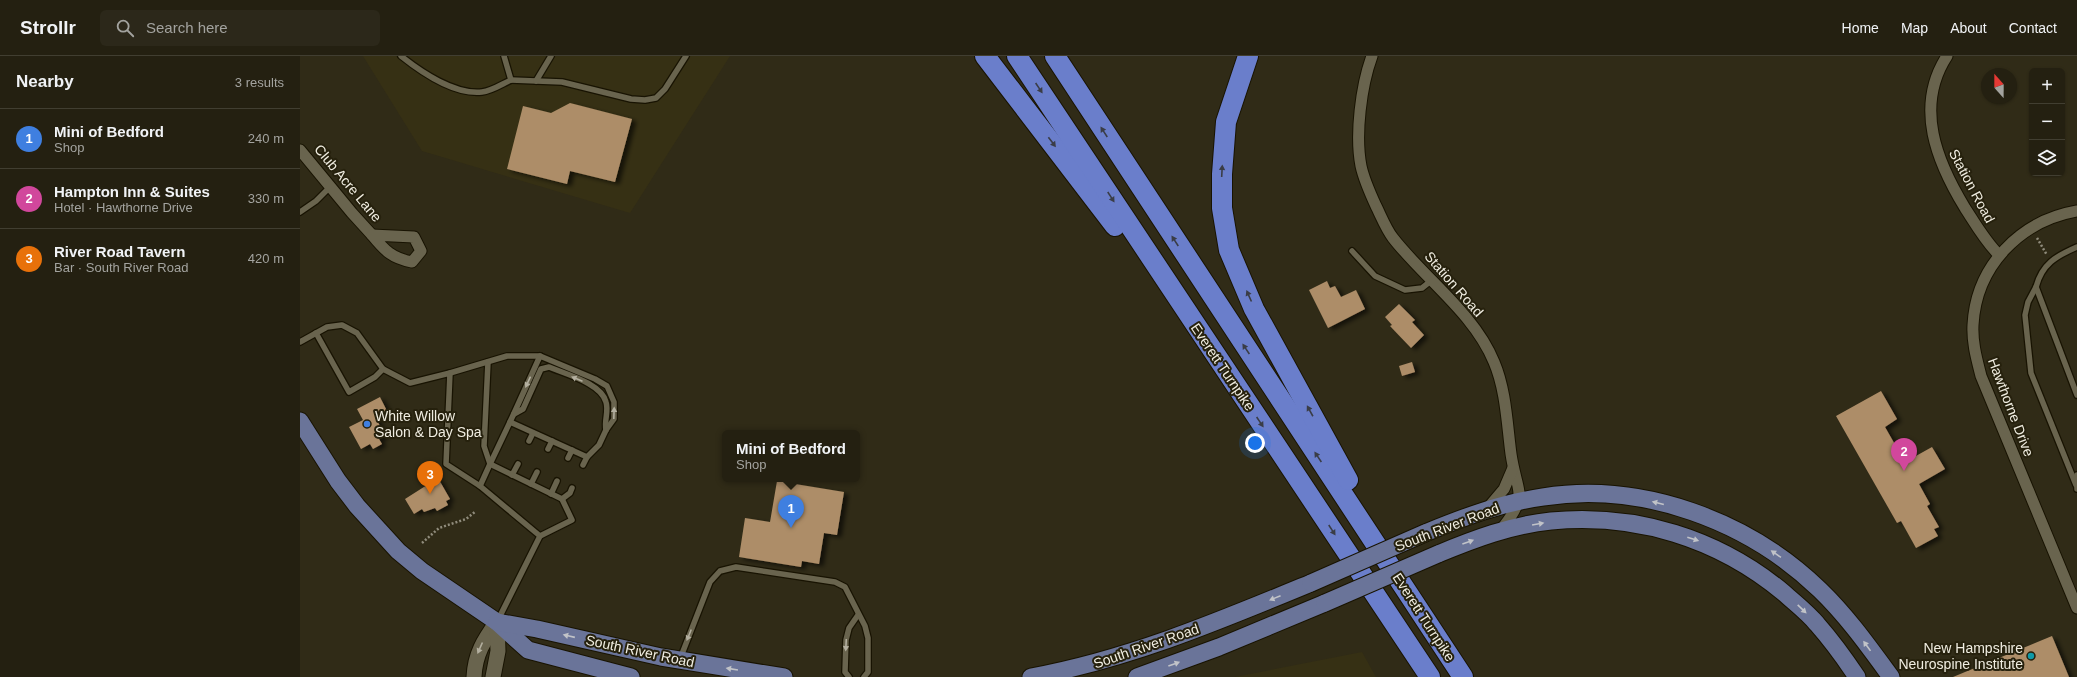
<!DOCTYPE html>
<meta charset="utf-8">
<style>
body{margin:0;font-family:Helvetica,sans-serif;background:#2c281a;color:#f1f3f6}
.controls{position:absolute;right:12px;top:12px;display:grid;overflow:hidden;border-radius:6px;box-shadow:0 1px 3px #0004}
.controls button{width:36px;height:36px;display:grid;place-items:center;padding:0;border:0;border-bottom:1px solid #413e31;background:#242011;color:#f1f3f6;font:20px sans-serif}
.compass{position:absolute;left:1681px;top:12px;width:36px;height:36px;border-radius:50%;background:#242011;box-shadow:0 1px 3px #0004;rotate:339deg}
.you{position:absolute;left:955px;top:387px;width:14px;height:14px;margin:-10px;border:3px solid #fff;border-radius:50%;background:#1a73e8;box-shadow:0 0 0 6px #1a73e833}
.badge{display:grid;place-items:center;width:26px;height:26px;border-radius:50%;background:#8c9099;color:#fff;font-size:13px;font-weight:700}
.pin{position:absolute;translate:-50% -33px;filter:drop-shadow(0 1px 2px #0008)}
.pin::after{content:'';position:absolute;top:21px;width:14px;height:12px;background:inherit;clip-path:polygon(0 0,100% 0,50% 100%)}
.popup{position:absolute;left:422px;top:374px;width:138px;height:52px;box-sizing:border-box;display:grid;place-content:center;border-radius:6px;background:#242011;filter:drop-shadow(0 1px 3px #0005);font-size:13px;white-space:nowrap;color:#a3a39f}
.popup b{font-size:15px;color:#f1f3f6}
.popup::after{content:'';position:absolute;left:50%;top:100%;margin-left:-8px;border:8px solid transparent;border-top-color:#242011}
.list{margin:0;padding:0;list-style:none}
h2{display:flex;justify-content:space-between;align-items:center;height:52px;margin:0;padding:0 16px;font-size:17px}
h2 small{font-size:13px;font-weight:400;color:#a3a39f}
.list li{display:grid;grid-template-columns:26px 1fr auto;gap:12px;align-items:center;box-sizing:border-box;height:60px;padding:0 16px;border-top:1px solid #413e31}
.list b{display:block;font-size:15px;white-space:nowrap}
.list p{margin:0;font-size:13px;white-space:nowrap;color:#a3a39f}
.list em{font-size:13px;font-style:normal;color:#a3a39f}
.icon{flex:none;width:22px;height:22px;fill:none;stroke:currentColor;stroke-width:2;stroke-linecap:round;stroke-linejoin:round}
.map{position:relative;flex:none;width:1777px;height:621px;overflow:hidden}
header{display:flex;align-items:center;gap:24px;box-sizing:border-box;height:56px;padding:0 20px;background:#242011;border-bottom:1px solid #413e31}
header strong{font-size:19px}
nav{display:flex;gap:22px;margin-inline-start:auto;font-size:14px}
.search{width:280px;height:36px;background:#2c281a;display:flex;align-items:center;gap:10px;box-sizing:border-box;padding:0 14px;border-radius:6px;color:#a3a39f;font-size:15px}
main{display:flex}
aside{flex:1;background:#242011}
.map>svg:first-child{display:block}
.built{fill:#363014}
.building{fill:#ad8d68;filter:url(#shadow)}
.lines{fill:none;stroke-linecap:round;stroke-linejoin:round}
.lane-casing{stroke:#181302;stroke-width:8}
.street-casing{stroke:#181302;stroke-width:13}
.secondary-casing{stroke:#181302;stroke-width:17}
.primary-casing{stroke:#181302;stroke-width:19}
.highway-casing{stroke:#181302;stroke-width:22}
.path{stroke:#908c7c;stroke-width:2.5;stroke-dasharray:2 2;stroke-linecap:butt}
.lane{stroke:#69644e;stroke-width:5.5}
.street{stroke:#69644e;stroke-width:11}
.secondary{stroke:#69644e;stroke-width:15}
.primary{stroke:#6a7499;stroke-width:17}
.highway{stroke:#6a7ecb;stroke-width:20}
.primary-bridge-casing{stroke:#181302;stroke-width:19;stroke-linecap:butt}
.primary-bridge{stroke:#6a7499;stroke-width:17}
.oneway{fill:#3a3d46}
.oneway2{fill:#b3af9f}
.oneway3{fill:#c1c3c8}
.shop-dot{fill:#3f7fe0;stroke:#26210d;stroke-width:1.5}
.culture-dot{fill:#0f9aa8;stroke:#26210d;stroke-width:1.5}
.labels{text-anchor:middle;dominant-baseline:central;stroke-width:4;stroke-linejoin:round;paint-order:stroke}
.street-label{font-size:14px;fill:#f0ede1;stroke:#26210d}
.poi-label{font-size:14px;fill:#f0ede1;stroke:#26210d;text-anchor:start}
</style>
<header>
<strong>Strollr</strong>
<div class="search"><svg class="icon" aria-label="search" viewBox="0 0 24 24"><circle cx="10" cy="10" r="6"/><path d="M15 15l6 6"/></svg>Search here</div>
<nav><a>Home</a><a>Map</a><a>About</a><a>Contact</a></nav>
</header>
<main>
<aside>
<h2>Nearby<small>3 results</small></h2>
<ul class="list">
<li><span class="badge" style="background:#3f7fe0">1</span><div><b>Mini of Bedford</b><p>Shop</p></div><em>240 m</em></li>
<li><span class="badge" style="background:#d1479c">2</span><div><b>Hampton Inn &amp; Suites</b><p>Hotel · Hawthorne Drive</p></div><em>330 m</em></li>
<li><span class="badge" style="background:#e8710a">3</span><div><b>River Road Tavern</b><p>Bar · South River Road</p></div><em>420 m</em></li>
</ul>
</aside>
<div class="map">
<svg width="1777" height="621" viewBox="0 0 1777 621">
<defs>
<filter id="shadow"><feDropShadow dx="4.5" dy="2.5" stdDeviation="2" flood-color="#0009"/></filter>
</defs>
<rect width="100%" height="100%" fill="#302b17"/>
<g class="built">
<polygon points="63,0 430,0 330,157 122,95"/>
<polygon points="1062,596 1076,621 935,621"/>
</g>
<g class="building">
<polygon points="270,47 332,63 315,126 270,115 267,128 207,113 223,50 251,57"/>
<polygon points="1027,225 1030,232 1035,230 1041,241 1056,234 1065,253 1028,272 1009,234"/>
<polygon points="1099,248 1115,264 1112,266 1124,279 1111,292 1090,270 1092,269 1085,261"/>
<polygon points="1112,306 1115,316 1102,320 1099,310"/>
<polygon points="1581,335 1597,363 1585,371 1605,406 1632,391 1645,413 1619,428 1630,448 1627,450 1639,471 1634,473 1638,480 1616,492 1601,465 1597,467 1536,360"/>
<polygon points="80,341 87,355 75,361 85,379 79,383 82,388 73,393 70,388 61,393 49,371 63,364 57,353"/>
<polygon points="138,422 150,443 146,445 148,449 137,455 135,452 124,456 122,453 114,458 105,443"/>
<polygon points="477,425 544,436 537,479 524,477 519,508 502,505 501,511 439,501 445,462 470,466"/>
<polygon points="1752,580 1769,621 1653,621"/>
</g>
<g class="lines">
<defs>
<g id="lane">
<path d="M101,0C121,16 155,39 182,36C192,35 202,28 211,24L204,0"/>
<polyline points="211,24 262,26 331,43 345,44 356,42 365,33 386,0"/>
<polyline points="236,25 251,0"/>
<polyline points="0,156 16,145 30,131"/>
<path d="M1777,191C1756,200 1742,208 1736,231L1777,339"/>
<polyline points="1052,195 1075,220 1105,234 1122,232 1132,224"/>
<polyline points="1736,231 1728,246 1725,259 1731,317 1776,429"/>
<polyline points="16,277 49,336 75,321 83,313"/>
<polyline points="0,286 27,271 42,269 57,277 83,313 110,327 150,317 146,408 180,430 240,480 198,564"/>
<polyline points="150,317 207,300 240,300"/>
<path d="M214,358L223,353L241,313L249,311C265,318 301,327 306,346C309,356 304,363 306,374"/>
<polyline points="210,366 240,300 295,323 307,330 314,346 314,363 306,374 299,389 287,401"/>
<polyline points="229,385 233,377"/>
<polyline points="248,393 252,385"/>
<polyline points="268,402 272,394"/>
<polyline points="212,419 218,408"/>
<polyline points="1777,419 1777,433"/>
<polyline points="231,428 237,416"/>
<polyline points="180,430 190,408 184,390 188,306"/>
<polyline points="251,438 257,425"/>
<polyline points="262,443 270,437 272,432"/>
<polyline points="240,480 272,464 262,443 190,408 210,366 287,401 283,409"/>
<polyline points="380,603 410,526 420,515 436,511 535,526 545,531 565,570 568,582 568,616 564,621"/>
<polyline points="549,621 545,616 546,584 549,572 558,559"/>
</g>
<g id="street">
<path d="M1072,0C1061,30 1055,79 1061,110C1064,124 1070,137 1076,150C1081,160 1086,173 1093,182C1124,222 1174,257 1194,306C1206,334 1207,368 1211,398C1217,439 1230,438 1200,475"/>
<path d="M1647,0C1614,51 1637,106 1665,152C1676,169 1685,185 1699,199"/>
<polyline points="0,94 52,157 72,179"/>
<path d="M1777,155C1720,165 1676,210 1673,269C1672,287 1677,304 1681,320L1777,552"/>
<path d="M72,179L114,181L121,195L112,206C92,202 85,195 72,179Z"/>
<polyline points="1187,453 1204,433 1213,412"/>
</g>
<g id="secondary">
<path d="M174,621C175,598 184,584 197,566"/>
<polyline points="193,621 198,595 197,566"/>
</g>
<g id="primary">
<polyline points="0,365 38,425 57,450 98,495 122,515 197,566 228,594 331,621"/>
<path d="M1125,477C1164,461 1201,447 1243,441C1342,425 1449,465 1520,534C1547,560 1569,591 1591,621"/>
<path d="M1138,498C1174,483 1211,469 1251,465C1336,457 1418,482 1484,537C1495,547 1508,557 1517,568C1532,585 1545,603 1557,621"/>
<polyline points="197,566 237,573 361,601 484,621"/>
<path d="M731,621C829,603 919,565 1011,527"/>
<polyline points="837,621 919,591 1025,547"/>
</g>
<g id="highway">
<polyline points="685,0 815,170"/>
<polyline points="717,0 1130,621"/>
<polyline points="755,0 1163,621"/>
<polyline points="948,0 926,66 922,118 922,152 929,194 954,253 1048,424"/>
</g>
</defs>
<use href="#lane" class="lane-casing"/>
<use href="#street" class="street-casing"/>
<use href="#secondary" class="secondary-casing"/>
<use href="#primary" class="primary-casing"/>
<use href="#highway" class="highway-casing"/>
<g class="path">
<polyline points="1737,182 1747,199"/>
<polyline points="122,487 139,472 166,463 176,455"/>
</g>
<use href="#lane" class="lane"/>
<use href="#street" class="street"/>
<use href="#secondary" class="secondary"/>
<use href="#primary" class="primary"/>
<use href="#highway" class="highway"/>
<defs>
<g id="primary-bridge">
<polyline points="1011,527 1125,477"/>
<polyline points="1025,547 1138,498"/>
</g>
</defs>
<use href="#primary-bridge" class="primary-bridge-casing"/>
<use href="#primary-bridge" class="primary-bridge"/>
</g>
<defs><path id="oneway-solid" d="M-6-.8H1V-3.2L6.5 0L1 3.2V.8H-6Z"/></defs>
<g class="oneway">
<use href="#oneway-solid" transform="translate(739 32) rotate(56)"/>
<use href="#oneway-solid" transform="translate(804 76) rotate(-123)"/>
<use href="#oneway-solid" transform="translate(752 86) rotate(53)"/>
<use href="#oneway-solid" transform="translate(922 115) rotate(-87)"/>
<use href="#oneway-solid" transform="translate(811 141) rotate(57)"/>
<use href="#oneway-solid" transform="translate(875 185) rotate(-123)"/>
<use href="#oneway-solid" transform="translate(949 240) rotate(-114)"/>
<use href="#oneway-solid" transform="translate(946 293) rotate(-124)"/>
<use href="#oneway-solid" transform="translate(1010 355) rotate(-119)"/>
<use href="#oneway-solid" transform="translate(960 366) rotate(56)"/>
<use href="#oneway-solid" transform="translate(1018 401) rotate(-124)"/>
<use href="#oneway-solid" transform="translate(1032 474) rotate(57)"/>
</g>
<g class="oneway2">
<use href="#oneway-solid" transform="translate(277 323) rotate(-157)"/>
<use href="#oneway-solid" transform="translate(228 326) rotate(115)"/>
<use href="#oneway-solid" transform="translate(314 357) rotate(-88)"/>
<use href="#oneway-solid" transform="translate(389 579) rotate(112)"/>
<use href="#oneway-solid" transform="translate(546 589) rotate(93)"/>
<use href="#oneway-solid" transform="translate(180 592) rotate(114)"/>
</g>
<g class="oneway3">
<use href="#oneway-solid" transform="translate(1358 447) rotate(-166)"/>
<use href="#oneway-solid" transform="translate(1238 468) rotate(-10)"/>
<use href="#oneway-solid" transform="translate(1393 483) rotate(18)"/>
<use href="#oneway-solid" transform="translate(1168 486) rotate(-20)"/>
<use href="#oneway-solid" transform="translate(1476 498) rotate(-146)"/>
<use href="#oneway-solid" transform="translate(975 542) rotate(158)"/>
<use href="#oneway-solid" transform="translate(1502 553) rotate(44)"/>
<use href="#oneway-solid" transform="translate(269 580) rotate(-167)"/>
<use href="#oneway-solid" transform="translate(1567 590) rotate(-126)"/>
<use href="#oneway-solid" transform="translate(874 608) rotate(-20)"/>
<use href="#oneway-solid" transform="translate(432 613) rotate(-171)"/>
</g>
<circle class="shop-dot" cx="67" cy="368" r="4"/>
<circle class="culture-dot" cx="1731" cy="600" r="4"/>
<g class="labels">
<g class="street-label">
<text transform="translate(48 127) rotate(50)">Club Acre Lane</text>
<text transform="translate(1672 130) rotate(62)">Station Road</text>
<text transform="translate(1154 228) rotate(49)">Station Road</text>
<text transform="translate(923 311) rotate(56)">Everett Turnpike</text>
<text transform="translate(1711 351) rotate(69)">Hawthorne Drive</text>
<text transform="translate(1147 471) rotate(-21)">South River Road</text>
<text transform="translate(1124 561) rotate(57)">Everett Turnpike</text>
<text transform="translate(846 590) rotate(-19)">South River Road</text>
<text transform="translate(340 595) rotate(12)">South River Road</text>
</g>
<g class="poi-label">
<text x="75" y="360">White Willow<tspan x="75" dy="16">Salon &amp; Day Spa</tspan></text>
<text x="1723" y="592" text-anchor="end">New Hampshire<tspan x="1723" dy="16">Neurospine Institute</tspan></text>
</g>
</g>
</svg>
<div class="controls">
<button>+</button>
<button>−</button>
<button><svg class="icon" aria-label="layers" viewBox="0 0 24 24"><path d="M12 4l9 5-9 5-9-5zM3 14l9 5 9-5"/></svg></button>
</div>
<svg class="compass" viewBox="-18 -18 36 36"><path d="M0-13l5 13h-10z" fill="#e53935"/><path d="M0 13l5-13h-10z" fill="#a3a39f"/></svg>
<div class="you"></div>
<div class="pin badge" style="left:491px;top:472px;background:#3f7fe0">1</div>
<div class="popup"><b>Mini of Bedford</b>Shop</div>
<div class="pin badge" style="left:1604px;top:415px;background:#d1479c">2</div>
<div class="pin badge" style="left:130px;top:438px;background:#e8710a">3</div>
</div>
</main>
